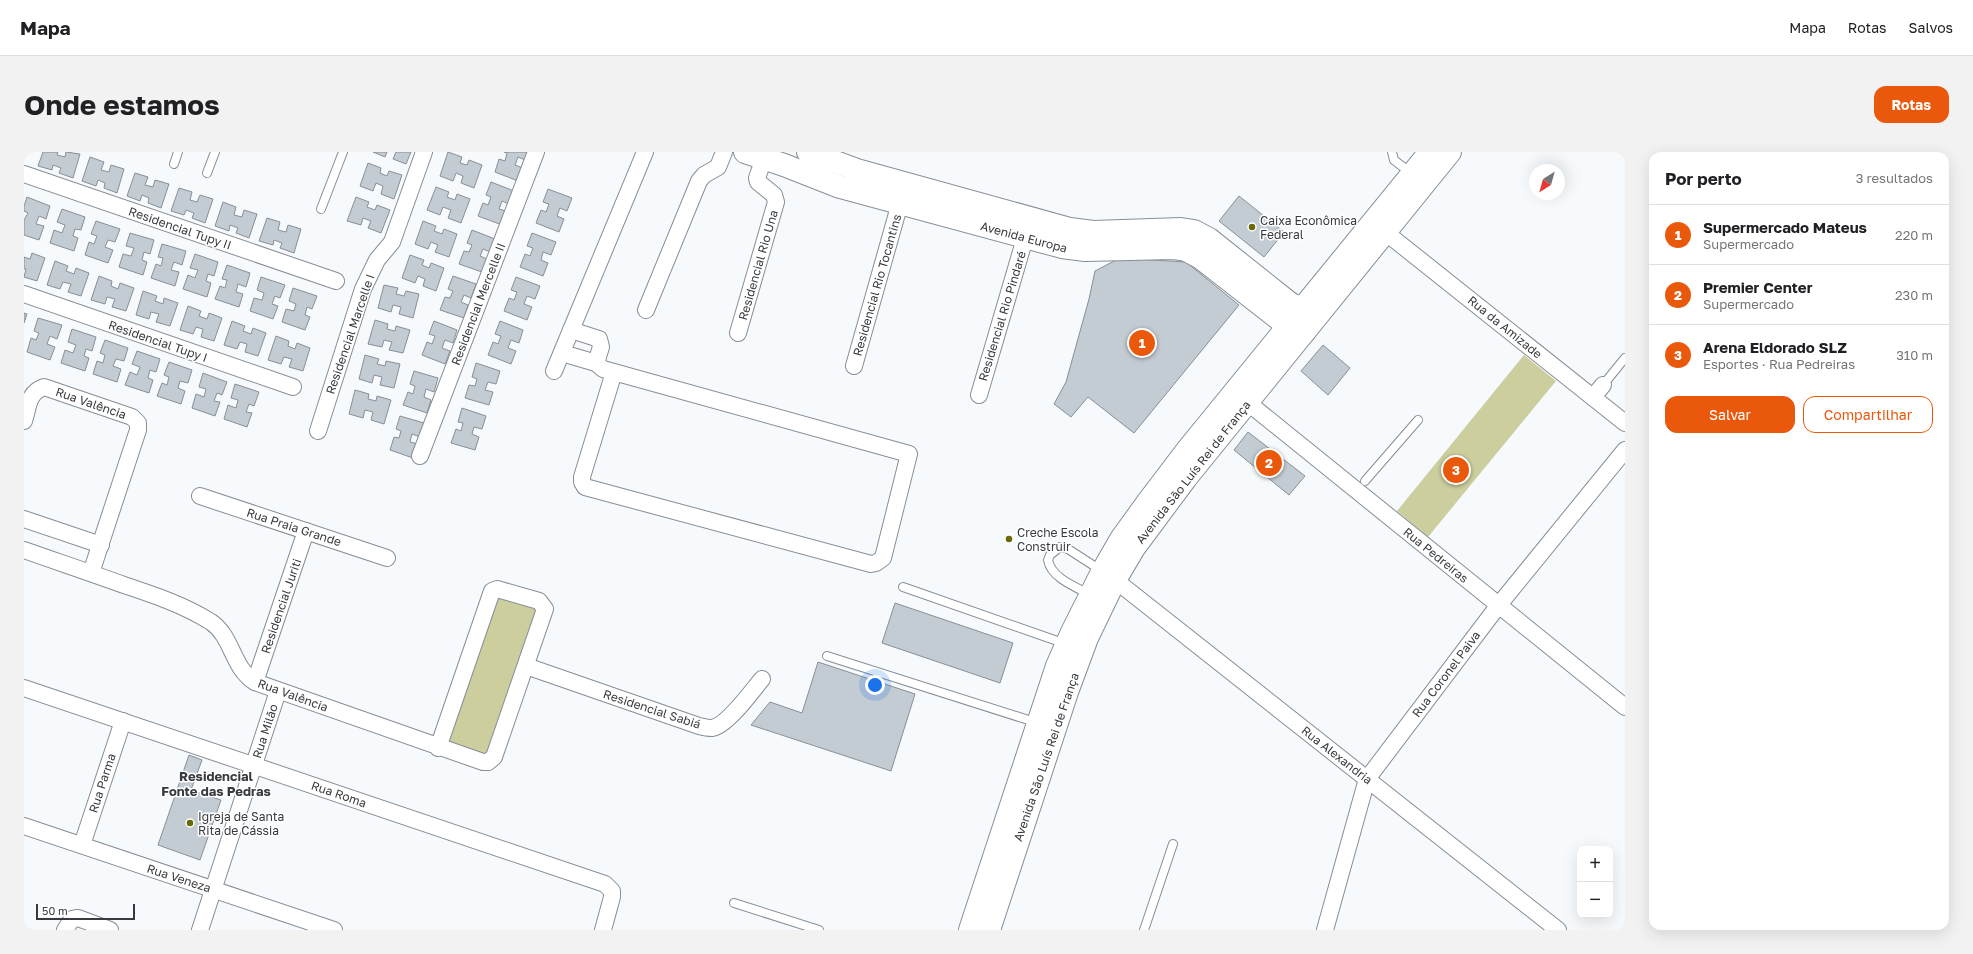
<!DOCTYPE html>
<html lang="pt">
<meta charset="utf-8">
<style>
body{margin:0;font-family:"Golos Text",sans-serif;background:#f2f2f2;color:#202124}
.controls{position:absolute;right:12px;bottom:12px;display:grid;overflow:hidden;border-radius:8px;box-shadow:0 4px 16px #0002}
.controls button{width:36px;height:36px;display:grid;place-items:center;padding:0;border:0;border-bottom:1px solid #e0e0e0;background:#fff;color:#202124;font:20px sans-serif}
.compass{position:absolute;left:1505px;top:12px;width:36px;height:36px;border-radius:50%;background:#fff;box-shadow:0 4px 16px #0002;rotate:217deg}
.scale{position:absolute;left:12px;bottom:10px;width:99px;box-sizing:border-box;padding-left:4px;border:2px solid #373a3e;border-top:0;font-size:11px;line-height:14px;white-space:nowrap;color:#373a3e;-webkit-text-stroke:3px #fff;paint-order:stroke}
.you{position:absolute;left:851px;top:533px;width:14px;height:14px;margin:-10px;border:3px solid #fff;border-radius:50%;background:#1a73e8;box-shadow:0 0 0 6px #1a73e833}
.badge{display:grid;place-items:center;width:26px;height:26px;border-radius:50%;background:#ea580c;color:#fff;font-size:13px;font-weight:700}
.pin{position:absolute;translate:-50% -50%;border:2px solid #fff;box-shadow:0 1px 4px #0006}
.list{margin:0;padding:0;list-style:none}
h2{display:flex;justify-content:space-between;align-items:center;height:52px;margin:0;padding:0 16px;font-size:17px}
h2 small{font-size:13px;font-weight:400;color:#757577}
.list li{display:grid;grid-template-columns:26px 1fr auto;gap:12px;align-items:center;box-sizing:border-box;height:60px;padding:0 16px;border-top:1px solid #e0e0e0}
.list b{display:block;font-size:15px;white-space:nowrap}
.list p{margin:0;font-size:13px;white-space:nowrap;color:#757577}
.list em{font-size:13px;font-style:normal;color:#757577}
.actions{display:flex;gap:8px;padding:12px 16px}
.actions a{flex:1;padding:9px 0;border:1px solid #ea580c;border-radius:12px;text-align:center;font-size:14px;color:#ea580c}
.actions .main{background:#ea580c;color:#fff}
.map{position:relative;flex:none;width:1601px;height:778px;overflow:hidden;border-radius:12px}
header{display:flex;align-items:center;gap:24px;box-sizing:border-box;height:56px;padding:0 20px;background:#fff;border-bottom:1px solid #e0e0e0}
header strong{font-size:19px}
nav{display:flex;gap:22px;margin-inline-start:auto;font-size:14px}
.intro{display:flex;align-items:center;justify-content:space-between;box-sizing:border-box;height:96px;padding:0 24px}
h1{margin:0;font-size:28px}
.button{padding:10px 18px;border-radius:12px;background:#ea580c;color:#fff;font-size:14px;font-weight:700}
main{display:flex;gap:24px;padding:0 24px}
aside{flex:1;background:#fff;border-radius:12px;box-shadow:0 4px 16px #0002}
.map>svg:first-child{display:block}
.green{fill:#ccce9e}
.building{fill:#c3cbd3;stroke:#888f96}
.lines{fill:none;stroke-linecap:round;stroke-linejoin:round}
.lane-casing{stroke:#878e96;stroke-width:10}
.street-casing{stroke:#878e96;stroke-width:18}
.secondary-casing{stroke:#878e96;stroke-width:24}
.primary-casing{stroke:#878e96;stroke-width:24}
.lane{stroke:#fff;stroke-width:8}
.street{stroke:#fff;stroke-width:16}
.secondary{stroke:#fff;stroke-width:22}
.primary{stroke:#fff;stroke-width:22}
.poi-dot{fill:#6a6905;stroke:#fff;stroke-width:1.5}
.labels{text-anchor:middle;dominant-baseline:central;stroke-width:3;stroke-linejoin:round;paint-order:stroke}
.poi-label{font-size:12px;fill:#373a3e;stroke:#fff;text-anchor:start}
.street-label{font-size:12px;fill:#373a3e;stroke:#fff}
.neighbourhood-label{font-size:13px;font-weight:bold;fill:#373a3e;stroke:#fff}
</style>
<header>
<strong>Mapa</strong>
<nav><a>Mapa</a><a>Rotas</a><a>Salvos</a></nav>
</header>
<div class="intro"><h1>Onde estamos</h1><a class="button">Rotas</a></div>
<main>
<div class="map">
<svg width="1601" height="778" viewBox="0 0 1601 778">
<rect width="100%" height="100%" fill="#f7fafd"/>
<g class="green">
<polygon points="1500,203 1532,229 1404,385 1373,359"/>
<polygon points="472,443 512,456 512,460 466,599 458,604 422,591"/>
</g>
<g class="building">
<polygon points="19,0 34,0 33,3 41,5 42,0 56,2 49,26 35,21 37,16 29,13 28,18 14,14"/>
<polygon points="349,0 363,0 361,5"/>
<polygon points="372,0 387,0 382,12 369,7"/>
<polygon points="424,0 438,5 436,11 443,13 445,8 458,13 450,36 437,31 439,24 432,21 429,29 416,24"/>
<polygon points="480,0 504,0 501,8 494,5 491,13 499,16 494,29 471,20 475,7 481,9 483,1"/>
<polygon points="66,5 80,10 77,18 85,20 87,13 100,17 93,41 80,36 81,31 74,28 72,34 58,29"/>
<polygon points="344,11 357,16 356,21 363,24 365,19 378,23 370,47 357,42 359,34 352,31 349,39 336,34"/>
<polygon points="111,21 124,25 121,33 129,35 131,28 145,32 137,56 124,51 125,46 118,43 116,49 103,44"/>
<polygon points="467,30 490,39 485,52 478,49 475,57 482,59 478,73 454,64 459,51 464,53 467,45 462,43"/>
<polygon points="412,35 425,40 423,45 431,48 433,42 446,47 437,71 424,66 427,58 419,55 416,63 403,58"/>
<polygon points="155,36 168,40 166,48 173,50 176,43 189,47 181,71 168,66 170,61 162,58 160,63 147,59"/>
<polygon points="524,37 548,46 543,59 536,56 533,64 540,67 535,80 512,71 517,58 522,60 525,52 519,50"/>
<polygon points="1215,44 1260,80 1240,105 1195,69"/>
<polygon points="3,45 26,54 22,67 15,64 12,72 20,74 15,88 0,83 0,68 4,61 0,59 0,54"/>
<polygon points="332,45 345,50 343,55 351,58 353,53 366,58 357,81 344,76 347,69 339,66 337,73 323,69"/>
<polygon points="199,50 212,55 210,63 218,65 220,58 233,62 225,86 212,81 214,76 206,73 205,79 191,74"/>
<polygon points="38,57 61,65 57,78 51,77 49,84 54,86 50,99 26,91 30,78 38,81 41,73 33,70"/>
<polygon points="243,66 256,70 254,78 262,80 264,73 277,77 270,101 256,96 258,91 250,88 249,93 235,89"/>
<polygon points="72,69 96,77 91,90 84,88 81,95 89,98 84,111 61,103 65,90 70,92 73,84 67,82"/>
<polygon points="399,69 412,74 410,79 418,82 420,77 433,82 425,105 411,100 414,93 407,90 404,97 391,92"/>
<polygon points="448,78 471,87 466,100 459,97 456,104 463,107 458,120 435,112 440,99 445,100 448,93 443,91"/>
<polygon points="106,81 130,88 126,102 120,100 118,108 123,110 119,123 95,115 99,102 107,104 110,96 102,94"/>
<polygon points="508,81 532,90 527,103 519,100 517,108 524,111 519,124 496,115 501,102 506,104 509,96 503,94"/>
<polygon points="138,92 162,99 158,113 150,110 147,118 155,120 151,134 127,126 132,112 137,114 139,106 134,105"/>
<polygon points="8,101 21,106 13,129 0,125 2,117 0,117 0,105 6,107"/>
<polygon points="171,102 194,110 190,124 184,122 182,129 187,131 183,145 159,137 164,123 171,126 174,118 166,116"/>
<polygon points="386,103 400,108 398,113 405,116 407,111 420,116 412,139 399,134 401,127 394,124 391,131 378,126"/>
<polygon points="1096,106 1162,110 1215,153 1110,281 1064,245 1047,265 1030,252 1042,230 1065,147 1071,119"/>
<polygon points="31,109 44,114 42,119 50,122 52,116 65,121 57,144 44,140 47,132 39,130 36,137 23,133"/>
<polygon points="203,113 226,121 222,135 214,132 212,140 219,142 215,155 191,147 196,134 201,136 203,128 198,127"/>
<polygon points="75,124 88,129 87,134 94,137 96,131 110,136 102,159 88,155 91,147 83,145 81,152 67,148"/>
<polygon points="429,124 452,132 447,146 440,143 437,150 444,153 440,166 416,158 421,145 426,146 429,139 424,137"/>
<polygon points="237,125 261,133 256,146 251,144 248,152 254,154 249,167 226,159 230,146 238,148 240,141 233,138"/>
<polygon points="492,125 516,134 511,147 503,144 500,152 508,155 503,168 480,159 485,146 490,148 493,140 487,138"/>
<polygon points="360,133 374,136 372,142 380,144 382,139 395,142 389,166 375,162 377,155 369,153 367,160 354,156"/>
<polygon points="269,136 293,144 288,157 283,155 281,163 286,165 281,178 258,170 262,157 270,159 272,152 265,149"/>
<polygon points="119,139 133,144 131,149 139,152 140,146 154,151 146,174 132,170 135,162 127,160 125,167 112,163"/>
<polygon points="164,154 177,159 175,164 183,167 185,161 198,166 190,189 177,185 179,177 172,175 169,182 156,178"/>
<polygon points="0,161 3,162 0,171"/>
<polygon points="14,166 38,173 33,187 26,184 23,192 31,195 26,208 3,200 7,186 12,188 15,181 10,179"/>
<polygon points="351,168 364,172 363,177 371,179 372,174 386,178 379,201 365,198 368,190 360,188 358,195 344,192"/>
<polygon points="208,169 221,174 219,179 227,182 229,176 242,181 234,204 221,200 223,192 216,190 213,197 200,193"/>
<polygon points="410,169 433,178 429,191 421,188 418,196 426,199 421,212 398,203 403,190 408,192 411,184 405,182"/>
<polygon points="476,169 499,178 495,191 487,188 484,196 492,199 487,212 464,203 469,190 474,192 477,184 471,182"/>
<polygon points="48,177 72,185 68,199 62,197 60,204 65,206 61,219 37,211 41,198 49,201 52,193 44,190"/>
<polygon points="252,184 265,189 264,194 271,197 273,191 286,196 279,219 265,215 268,207 260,205 257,212 244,208"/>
<polygon points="81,188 104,196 100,209 92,207 89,214 97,217 93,230 69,222 73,209 79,211 81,203 76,201"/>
<polygon points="1299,193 1326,216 1304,243 1277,219"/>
<polygon points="113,199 136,207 132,220 126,218 124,226 129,228 125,241 101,233 106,220 113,223 116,215 108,212"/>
<polygon points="341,203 355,207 353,212 361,214 362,209 376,212 370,236 356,233 358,225 350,223 348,231 335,227"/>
<polygon points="145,210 168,218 164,231 156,229 154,236 161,239 157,252 133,244 138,231 143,233 145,225 140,223"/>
<polygon points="452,211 476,219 472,232 464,230 461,238 469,240 465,253 441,246 445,233 451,234 453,227 448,225"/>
<polygon points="390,219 414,226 410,240 402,237 400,245 407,248 403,261 379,253 384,240 389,242 391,234 386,232"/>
<polygon points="179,221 203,230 198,243 193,241 190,249 196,250 191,264 168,256 172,242 180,245 182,237 175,235"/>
<polygon points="211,232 235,240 230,254 225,252 222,260 228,261 223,275 200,267 204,253 212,256 214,248 207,246"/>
<polygon points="331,238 345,242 344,247 352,249 353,244 367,248 360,272 347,268 349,260 341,258 339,266 325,262"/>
<polygon points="438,256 462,264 458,277 450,275 448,282 455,285 451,298 427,291 432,277 437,279 439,271 434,270"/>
<polygon points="376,264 400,271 396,285 388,282 386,290 394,292 389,306 366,298 370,285 375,286 377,279 372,277"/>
<polygon points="1224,280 1281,324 1265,343 1210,298"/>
<polygon points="871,451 989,491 976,531 858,491"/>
<polygon points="794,510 891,542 867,619 727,573 746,550 778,561"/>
<polygon points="165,603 178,608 167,638 197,648 176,708 134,693"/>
</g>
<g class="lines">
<defs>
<g id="lane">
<polyline points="1368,0 1370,8 1388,22"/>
<polyline points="150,12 154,0"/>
<polyline points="183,21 191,0"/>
<polyline points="297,57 319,0"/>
<polyline points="1579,233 1601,206"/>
<polyline points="1341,329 1394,268"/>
<polyline points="879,435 1042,492"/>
<path d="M1067,443C1052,435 1027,426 1024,408L1026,403L1036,395L1044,397L1078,419"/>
<polyline points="803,504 1014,571"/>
<polyline points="710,751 795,778"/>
<polyline points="1120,778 1149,692"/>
</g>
<g id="street">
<polyline points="0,22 312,129"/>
<polyline points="1361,80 1601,271"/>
<polyline points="0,142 269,235"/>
<polyline points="622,158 675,29 680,23 694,15 700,0"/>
<polyline points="547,178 575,187 577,195 572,211 579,217 885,302 859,406 852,411 847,412 561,335 558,330 558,325 590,220"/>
<polyline points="714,181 752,50 750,43 734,30 733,26 740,6"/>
<polyline points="538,201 572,211"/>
<polyline points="830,214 876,51"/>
<polyline points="530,219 621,0"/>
<polyline points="955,243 1001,86"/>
<polyline points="1569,245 1579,233"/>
<polyline points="1223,250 1601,555"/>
<path d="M0,269C5,253 4,241 20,235L108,265L114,271V278L67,421"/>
<polyline points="294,279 339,137 353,108 368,90 400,0"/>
<polyline points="396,304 512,0"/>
<polyline points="176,344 363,406"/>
<polyline points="0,367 77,393"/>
<path d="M0,398C34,410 67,421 100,433C130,443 160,453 187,470C209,485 208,516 231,530L459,610H464L470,605L521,457L515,449L473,437L468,439L414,596"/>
<polyline points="1091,428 1534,778"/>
<path d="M502,514L675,574C679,575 684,576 688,576C703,574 728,539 738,527"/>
<polyline points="231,530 282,379"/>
<polyline points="0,536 581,732 588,739 588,745 579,778"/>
<polyline points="0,674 310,778"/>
<polyline points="58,693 99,569"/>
<polyline points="41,778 48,767 54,766 86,778"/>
<polyline points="176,778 254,539"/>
<polyline points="1301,778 1343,627 1474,454 1601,298"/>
</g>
<g id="secondary">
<polyline points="721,0 760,13 816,35 1038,95 1061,98 1149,96 1162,98 1177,106 1264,174 1281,179"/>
<polyline points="784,0 833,18 1046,77 1069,80 1157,77 1170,79 1185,87 1268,153 1279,155"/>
</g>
<g id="primary">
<polyline points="946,778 1033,514 1048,480 1078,420 1097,387 1123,351 1164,297 1406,0"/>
<polyline points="965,778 1043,540 1063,486 1091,428 1110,396 1162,326 1426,0"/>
</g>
</defs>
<use href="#lane" class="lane-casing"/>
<use href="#street" class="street-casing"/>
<use href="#secondary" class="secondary-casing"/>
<use href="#primary" class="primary-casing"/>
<use href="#lane" class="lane"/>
<use href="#street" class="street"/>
<use href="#secondary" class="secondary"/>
<use href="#primary" class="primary"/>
</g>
<g class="poi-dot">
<circle cx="1228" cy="75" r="4"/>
<circle cx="985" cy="387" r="4"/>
<circle cx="166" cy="671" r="4"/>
</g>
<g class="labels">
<g class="poi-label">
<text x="1236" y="68">Caixa Econômica<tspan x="1236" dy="14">Federal</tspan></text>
<text x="993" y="380">Creche Escola<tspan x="993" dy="14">Construir</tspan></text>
<text x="174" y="664">Igreja de Santa<tspan x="174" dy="14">Rita de Cássia</tspan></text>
</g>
<g class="street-label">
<text transform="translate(156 76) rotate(19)">Residencial Tupy II</text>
<text transform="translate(1000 85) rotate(15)">Avenida Europa</text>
<text transform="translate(734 113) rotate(-74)">Residencial Rio Una</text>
<text transform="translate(853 133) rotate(-74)">Residencial Rio Tocantins</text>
<text transform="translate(454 152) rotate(-69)">Residencial Mercelle II</text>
<text transform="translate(978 164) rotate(-73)">Residencial Rio Pindaré</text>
<text transform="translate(1481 175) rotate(39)">Rua da Amizade</text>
<text transform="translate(326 182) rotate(-71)">Residencial Marcelle I</text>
<text transform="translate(134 189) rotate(19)">Residencial Tupy I</text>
<text transform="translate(67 251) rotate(19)">Rua Valência</text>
<text transform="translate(1169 320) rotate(-52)">Avenida São Luís Rei de França</text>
<text transform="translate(270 375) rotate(18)">Rua Praia Grande</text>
<text transform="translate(1412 403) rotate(39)">Rua Pedreiras</text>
<text transform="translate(257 454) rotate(-71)">Residencial Juriti</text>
<text transform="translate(1422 522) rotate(-53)">Rua Coronel Paiva</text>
<text transform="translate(269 543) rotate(20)">Rua Valência</text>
<text transform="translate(628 557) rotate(18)">Residencial Sabiá</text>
<text transform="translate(241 579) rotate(-72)">Rua Milão</text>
<text transform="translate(1313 603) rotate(38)">Rua Alexandria</text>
<text transform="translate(1022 605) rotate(-71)">Avenida São Luís Rei de França</text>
<text transform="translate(78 631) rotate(-72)">Rua Parma</text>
<text transform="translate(315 642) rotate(19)">Rua Roma</text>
<text transform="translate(155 726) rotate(18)">Rua Veneza</text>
</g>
<g class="neighbourhood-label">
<text x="192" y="624">Residencial<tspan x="192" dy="15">Fonte das Pedras</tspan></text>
</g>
</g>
</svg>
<div class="controls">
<button>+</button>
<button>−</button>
</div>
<svg class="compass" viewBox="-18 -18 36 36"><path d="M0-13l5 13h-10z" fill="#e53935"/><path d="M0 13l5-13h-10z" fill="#757577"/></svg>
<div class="scale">50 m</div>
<div class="you"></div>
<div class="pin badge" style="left:1118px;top:191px">1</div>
<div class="pin badge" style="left:1245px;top:311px">2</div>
<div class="pin badge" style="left:1432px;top:318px">3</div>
</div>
<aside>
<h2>Por perto<small>3 resultados</small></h2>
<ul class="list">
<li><span class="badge">1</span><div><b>Supermercado Mateus</b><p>Supermercado</p></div><em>220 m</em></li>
<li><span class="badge">2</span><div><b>Premier Center</b><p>Supermercado</p></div><em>230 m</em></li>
<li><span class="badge">3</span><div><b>Arena Eldorado SLZ</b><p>Esportes · Rua Pedreiras</p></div><em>310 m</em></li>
</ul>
<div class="actions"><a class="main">Salvar</a><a>Compartilhar</a></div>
</aside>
</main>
